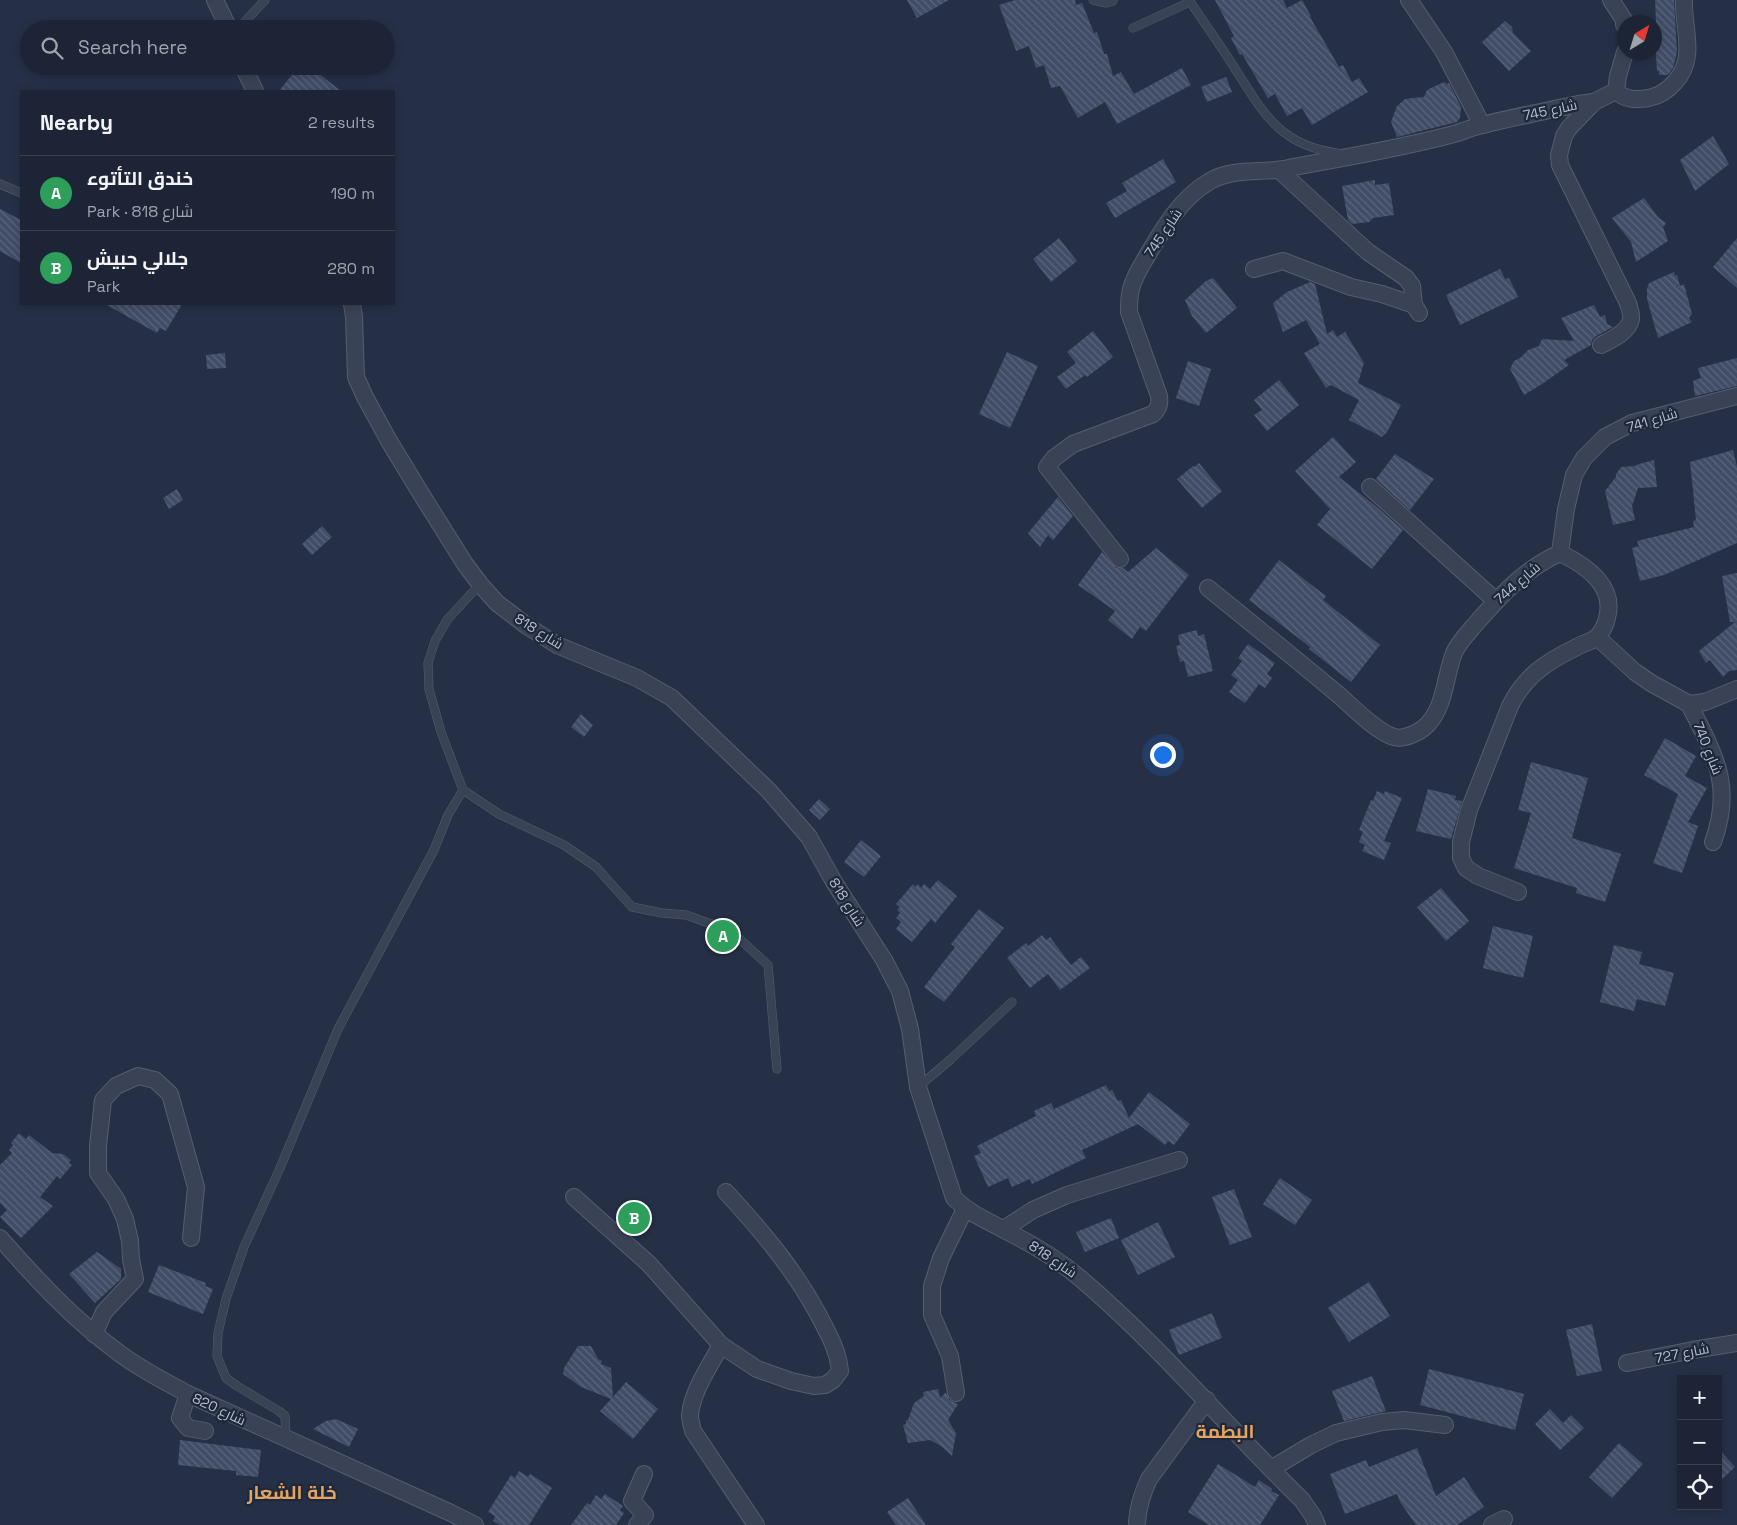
<!DOCTYPE html>
<meta charset="utf-8">
<style>
body{margin:0;font-family:"Space Grotesk",Cairo,sans-serif;background:#252c3d;color:#f1f3f6}
.controls{position:absolute;right:15px;bottom:15px;display:grid;overflow:hidden;border-radius:0px;box-shadow:0 2px 8px #0003}
.controls button{width:45px;height:45px;display:grid;place-items:center;padding:0;border:0;border-bottom:1px solid #3a4150;background:#1c2435;color:#f1f3f6;font:25px sans-serif}
.compass{position:absolute;left:1617px;top:15px;width:45px;height:45px;border-radius:50%;background:#1c2435;box-shadow:0 2px 8px #0003;rotate:38deg}
.you{position:absolute;left:1162px;top:754px;width:18px;height:18px;margin:-12px;border:4px solid #fff;border-radius:50%;background:#1a73e8;box-shadow:0 0 0 8px #1a73e833}
.badge{display:grid;place-items:center;width:32px;height:32px;border-radius:50%;background:#8c9099;color:#fff;font-size:16px;font-weight:700}
.pin{position:absolute;translate:-50% -50%;border:2px solid #fff;box-shadow:0 1px 5px #0006}
.list{margin:0;padding:0;list-style:none}
h2{display:flex;justify-content:space-between;align-items:center;height:65px;margin:0;padding:0 20px;font-size:21px}
h2 small{font-size:16px;font-weight:400;color:#a0a4ad}
.list li{display:grid;grid-template-columns:32px 1fr auto;gap:15px;align-items:center;box-sizing:border-box;height:75px;padding:0 20px;border-top:1px solid #3a4150}
.list b{display:block;font-size:19px;white-space:nowrap}
.list p{margin:0;font-size:16px;white-space:nowrap;color:#a0a4ad}
.list em{font-size:16px;font-style:normal;color:#a0a4ad}
.icon{flex:none;width:28px;height:28px;fill:none;stroke:currentColor;stroke-width:2;stroke-linecap:round;stroke-linejoin:round}
.map{position:relative;flex:none;width:1737px;height:1525px;overflow:hidden}
.search{position:absolute;background:#1c2435;box-shadow:0 2px 8px #0003;left:20px;top:20px;width:375px;height:55px;display:flex;align-items:center;gap:12px;box-sizing:border-box;padding:0 18px;border-radius:28px;color:#a0a4ad;font-size:19px}
.panel{position:absolute;background:#1c2435;box-shadow:0 2px 8px #0003;left:20px;top:90px;width:375px;height:215px;border-radius:0px}
.map>svg:first-child{display:block}
.building{fill:url(#building-back-hatch)}
.lines{fill:none;stroke-linecap:round;stroke-linejoin:round}
.service-casing{stroke:#555e70;stroke-width:9}
.minor-casing{stroke:#555e70;stroke-width:18}
.service{stroke:#3a4356;stroke-width:8}
.minor{stroke:#3a4356;stroke-width:16}
.labels{text-anchor:middle;dominant-baseline:central;stroke-width:4.5;stroke-linejoin:round;paint-order:stroke}
.street-label{font-size:14px;fill:#b8becf;stroke:#1e283b}
.district-label{font-size:19px;font-weight:bold;fill:#e2a460;stroke:#1e283b}
</style>
<div class="map">
<svg width="1737" height="1525" viewBox="0 0 1737 1525">
<defs>
<pattern id="building-back-hatch" width="6" height="6" patternUnits="userSpaceOnUse" patternTransform="scale(1.25)"><rect width="6" height="6" fill="#414d67"/><path d="M-1 5l2 2M0 0l6 6M5-1l2 2" fill="none" stroke="#5a657c"/></pattern>
</defs>
<rect width="100%" height="100%" fill="#253047"/>
<g class="building">
<polygon points="907,0 949,0 917,18"/>
<polygon points="1015,0 1075,0 1076,5 1082,3 1094,33 1097,32 1104,54 1107,54 1113,76 1121,72 1134,94 1182,68 1191,85 1117,124 1105,102 1078,118 1060,86 1051,88 1044,65 1036,68 1029,46 1016,51 999,5"/>
<polygon points="1215,0 1283,0 1287,8 1302,0 1311,16 1310,17 1339,67 1343,65 1352,82 1359,78 1368,92 1312,125 1302,108 1287,116 1275,94 1268,98 1242,54 1240,55 1231,38 1234,36"/>
<polygon points="1655,0 1674,0 1677,52 1673,68 1668,75 1659,75 1659,71 1657,71 1654,22 1656,22"/>
<polygon points="1505,21 1512,27 1513,33 1531,51 1509,71 1482,42"/>
<polygon points="299,66 309,66 341,91 279,91"/>
<polygon points="1226,77 1232,92 1207,102 1201,87"/>
<polygon points="1444,82 1447,84 1449,83 1461,107 1460,118 1457,122 1397,137 1391,122 1397,106 1405,99 1424,97 1427,90"/>
<polygon points="1713,136 1729,164 1695,191 1680,160"/>
<polygon points="1163,159 1176,182 1115,218 1106,203 1127,191 1122,183"/>
<polygon points="1375,180 1375,185 1389,183 1394,215 1373,218 1369,222 1352,224 1348,220 1342,186"/>
<polygon points="1644,198 1658,217 1666,223 1663,227 1668,241 1636,262 1631,242 1612,218"/>
<polygon points="0,209 21,220 21,263 0,251"/>
<polygon points="1059,238 1077,261 1051,282 1033,259"/>
<polygon points="1737,238 1737,288 1713,267"/>
<polygon points="1500,269 1505,279 1509,278 1518,297 1460,325 1446,295"/>
<polygon points="1674,272 1675,276 1677,275 1680,286 1684,284 1692,314 1689,318 1692,322 1658,338 1647,299 1647,289 1649,283"/>
<polygon points="1213,278 1237,308 1206,333 1192,316 1185,300 1206,281"/>
<polygon points="1310,282 1315,284 1327,334 1333,330 1337,337 1345,332 1364,363 1358,383 1401,405 1387,432 1382,437 1349,420 1359,400 1331,385 1326,388 1304,353 1320,344 1306,320 1283,332 1273,303 1287,292"/>
<polygon points="105,304 182,304 166,331 160,328 157,333"/>
<polygon points="1594,305 1600,317 1605,315 1607,324 1613,327 1596,336 1592,340 1591,345 1564,360 1569,365 1542,384 1524,395 1510,369 1514,361 1520,358 1528,350 1539,346 1542,339 1574,341 1561,318"/>
<polygon points="1093,331 1113,357 1087,377 1085,375 1066,389 1057,377 1076,363 1067,352"/>
<polygon points="1007,352 1038,366 1010,428 979,414"/>
<polygon points="225,353 226,368 207,369 206,355"/>
<polygon points="1737,358 1737,386 1695,396 1693,381 1701,378 1698,368"/>
<polygon points="1188,361 1211,369 1199,406 1176,398"/>
<polygon points="1279,380 1299,405 1267,431 1254,415 1262,410 1254,400"/>
<polygon points="1333,437 1356,462 1339,477 1372,503 1403,530 1372,569 1317,525 1330,509 1295,471"/>
<polygon points="1733,450 1737,467 1737,543 1664,575 1640,581 1632,548 1639,546 1637,541 1694,527 1693,521 1696,520 1690,462"/>
<polygon points="1395,454 1434,479 1410,510 1376,479"/>
<polygon points="1654,460 1657,487 1638,488 1632,506 1635,520 1613,525 1605,491 1616,477 1616,474 1621,467 1635,466 1639,464"/>
<polygon points="1199,463 1222,491 1202,508 1177,479 1193,466 1194,467"/>
<polygon points="177,489 183,500 169,509 163,498"/>
<polygon points="1058,497 1073,516 1053,540 1048,535 1040,547 1028,533"/>
<polygon points="322,526 332,537 312,555 302,544"/>
<polygon points="1156,548 1189,575 1146,631 1140,627 1132,639 1108,620 1115,611 1078,585 1102,552 1116,568 1123,568 1128,572"/>
<polygon points="1279,560 1326,596 1323,600 1380,645 1351,682 1309,649 1310,647 1249,600"/>
<polygon points="1737,573 1737,670 1729,671 1723,677 1710,660 1706,663 1699,651 1735,622 1730,622 1722,576"/>
<polygon points="1197,630 1198,636 1204,634 1213,671 1188,677 1184,661 1180,662 1176,646 1180,645 1178,635"/>
<polygon points="1248,644 1275,663 1267,674 1272,678 1265,688 1259,684 1245,703 1229,692 1238,680 1231,675 1242,661 1238,658"/>
<polygon points="581,714 593,725 584,737 571,727"/>
<polygon points="1665,738 1696,756 1685,776 1707,788 1688,822 1698,826 1682,873 1653,863 1678,794 1644,775"/>
<polygon points="1531,762 1588,778 1572,838 1621,854 1605,902 1576,893 1577,888 1514,868 1531,813 1518,810"/>
<polygon points="1428,789 1456,796 1455,800 1462,801 1451,839 1416,831"/>
<polygon points="1377,791 1384,794 1385,791 1402,798 1384,841 1391,843 1384,860 1362,851 1365,845 1359,842 1363,832 1359,830 1371,800 1373,801"/>
<polygon points="819,799 830,809 820,820 809,810"/>
<polygon points="861,840 881,856 864,877 844,862"/>
<polygon points="938,880 957,896 935,923 931,919 912,942 896,929 901,922 896,918 900,913 897,910 900,907 896,904 913,884 915,887 918,884 921,888 924,884 930,889"/>
<polygon points="1441,888 1469,921 1446,941 1417,907"/>
<polygon points="979,909 1004,928 944,1002 924,987 955,947 951,944"/>
<polygon points="1493,926 1533,936 1523,978 1483,968"/>
<polygon points="1042,935 1046,940 1050,937 1071,965 1081,957 1090,968 1060,990 1048,974 1030,988 1007,958 1026,943 1028,946"/>
<polygon points="1614,945 1642,952 1639,964 1674,973 1665,1006 1637,999 1634,1011 1600,1002"/>
<polygon points="1106,1085 1109,1091 1112,1090 1118,1101 1121,1100 1129,1118 1149,1092 1190,1124 1174,1145 1168,1141 1165,1145 1138,1124 1082,1150 1086,1158 1032,1184 1030,1179 1012,1187 1008,1178 988,1187 974,1156 981,1153 977,1146 1036,1116 1034,1111 1051,1103 1054,1109"/>
<polygon points="19,1133 26,1139 29,1135 52,1153 63,1154 71,1160 69,1163 72,1165 60,1179 57,1176 40,1197 53,1206 21,1238 0,1217 7,1210 0,1203 0,1165 12,1153 9,1150 13,1145 11,1143"/>
<polygon points="1280,1178 1312,1200 1295,1225 1263,1204"/>
<polygon points="1234,1189 1252,1237 1230,1245 1212,1197"/>
<polygon points="1111,1218 1119,1238 1085,1252 1076,1232"/>
<polygon points="1158,1222 1175,1257 1138,1275 1121,1240"/>
<polygon points="97,1252 121,1269 121,1279 95,1303 69,1274"/>
<polygon points="159,1265 206,1283 205,1286 213,1289 203,1314 148,1292"/>
<polygon points="1369,1282 1390,1316 1349,1342 1328,1308"/>
<polygon points="1212,1313 1222,1338 1179,1355 1169,1330"/>
<polygon points="1592,1324 1602,1371 1577,1376 1566,1330"/>
<polygon points="578,1346 591,1346 598,1359 602,1361 601,1364 611,1368 613,1397 626,1382 658,1409 633,1439 600,1411 611,1399 581,1387 563,1374 564,1368"/>
<polygon points="1429,1369 1524,1394 1515,1430 1420,1405"/>
<polygon points="1372,1376 1386,1411 1344,1421 1332,1391"/>
<polygon points="938,1389 940,1398 946,1392 949,1400 958,1404 948,1420 956,1433 952,1456 941,1446 930,1440 908,1443 903,1425 906,1424 906,1420 908,1420 914,1403 924,1396 923,1392"/>
<polygon points="1550,1409 1563,1423 1571,1415 1584,1428 1560,1450 1535,1424"/>
<polygon points="336,1419 358,1429 349,1447 313,1429 326,1421"/>
<polygon points="180,1440 261,1450 258,1477 236,1475 236,1471 178,1465"/>
<polygon points="1619,1443 1643,1464 1612,1498 1589,1477"/>
<polygon points="1417,1448 1436,1496 1464,1477 1484,1507 1457,1525 1416,1525 1400,1502 1397,1494 1345,1514 1330,1474 1366,1460 1369,1467"/>
<polygon points="1718,1448 1735,1467 1718,1483"/>
<polygon points="1218,1464 1255,1487 1259,1480 1272,1489 1271,1491 1279,1495 1260,1525 1209,1525 1188,1512"/>
<polygon points="519,1471 528,1477 530,1474 552,1488 529,1525 500,1525 493,1521 495,1516 488,1512 511,1475 515,1478"/>
<polygon points="605,1494 623,1506 620,1510 624,1513 616,1525 571,1525 587,1503 590,1505 596,1495 601,1499"/>
<polygon points="908,1498 926,1525 896,1525 887,1512"/>
</g>
<g class="lines">
<defs>
<g id="service">
<polyline points="1093,0 1106,3 1113,1"/>
<path d="M1189,0C1203,21 1218,42 1232,64C1262,110 1277,145 1337,153"/>
<polyline points="1133,28 1190,2"/>
<polyline points="238,29 265,0"/>
<polyline points="0,184 21,193"/>
<polyline points="480,584 447,620 435,641 428,663 429,689 441,732 463,790 499,814 564,845 596,867 632,907 662,913 686,915 731,931 768,965 777,1069"/>
<polyline points="918,1087 950,1060 1012,1002"/>
<polyline points="286,1437 285,1416 279,1411 237,1386 226,1378 217,1356 218,1333 226,1299 244,1247 280,1168 338,1029 434,850 448,815 463,790"/>
</g>
<g id="minor">
<polyline points="215,0 229,29"/>
<polyline points="1409,0 1444,52 1482,125"/>
<polyline points="1611,0 1624,20 1624,25"/>
<polyline points="243,66 255,91"/>
<path d="M1616,91C1625,100 1636,100 1649,98C1659,96 1668,90 1675,82C1697,58 1683,29 1684,0"/>
<polyline points="1279,170 1368,252 1406,278 1412,286 1414,305 1419,313"/>
<polyline points="1254,269 1283,261 1351,287 1382,294 1414,305"/>
<path d="M352,304L354,317L356,377L365,397L389,441L423,497L465,564L480,584L497,603L527,626L557,645L637,678L672,698L769,791L809,837L834,882L884,960L900,991L910,1029L918,1087L954,1198C971,1215 987,1220 1008,1232C1034,1245 1059,1260 1081,1279C1161,1347 1228,1428 1302,1500L1313,1516L1317,1525"/>
<path d="M1601,345C1611,340 1629,332 1631,319C1632,314 1629,308 1628,303L1560,165L1559,155L1564,136L1569,128L1594,102L1616,91L1618,76L1625,52"/>
<polyline points="1370,487 1496,601"/>
<polyline points="1560,553 1566,509 1574,475 1584,458 1605,437 1632,423 1737,396"/>
<path d="M1120,559L1047,467L1054,458L1073,444L1153,414C1159,408 1160,404 1159,396L1129,312C1129,304 1129,297 1131,289C1134,277 1141,266 1147,256C1164,227 1181,198 1210,181C1233,168 1259,173 1284,169C1341,158 1398,149 1454,134C1464,131 1473,127 1483,125C1505,119 1527,115 1550,110C1565,107 1579,103 1594,102"/>
<path d="M1208,588C1250,622 1292,656 1334,691C1349,703 1376,732 1394,737C1404,740 1421,732 1428,724C1445,706 1445,676 1454,653C1459,641 1471,630 1479,620C1503,593 1526,568 1560,553C1585,565 1616,585 1607,618C1606,624 1601,634 1596,638C1590,642 1581,644 1575,648C1546,662 1525,676 1510,706L1469,810L1461,842V858L1466,868L1478,876L1518,892"/>
<polyline points="1597,637 1635,672 1651,683 1689,704"/>
<path d="M1713,842C1734,785 1714,754 1689,704L1705,702L1737,689"/>
<path d="M574,1197L649,1264L721,1345L757,1369L791,1381L814,1386L825,1385L833,1380L840,1371C838,1350 828,1333 818,1314C794,1269 761,1230 726,1192"/>
<polyline points="1004,1229 1033,1210 1067,1195 1179,1160"/>
<path d="M0,1238C37,1280 74,1320 119,1353C140,1369 164,1381 188,1394L451,1513L475,1525"/>
<polyline points="94,1334 104,1312 135,1279 131,1259 130,1241 125,1219 116,1199 98,1173 98,1146 103,1100 116,1086 138,1076 155,1080 170,1094 196,1187 191,1238"/>
<path d="M721,1345C710,1366 692,1391 690,1415C690,1420 692,1426 693,1431L756,1525"/>
<polyline points="1627,1363 1693,1350 1737,1343"/>
<polyline points="956,1393 950,1356 932,1315 932,1286 941,1258 965,1209"/>
<polyline points="188,1394 180,1418 188,1428 205,1431"/>
<polyline points="1271,1469 1311,1445 1336,1433 1382,1422 1404,1420 1445,1425"/>
<path d="M1137,1522C1138,1506 1142,1494 1149,1479L1207,1400"/>
<polyline points="637,1525 645,1515 632,1501 644,1474"/>
<polyline points="1492,1525 1504,1519"/>
</g>
</defs>
<use href="#service" class="service-casing"/>
<use href="#minor" class="minor-casing"/>
<use href="#service" class="service"/>
<use href="#minor" class="minor"/>
</g>
<g class="labels">
<g class="street-label">
<text transform="translate(1550 110) rotate(-12)">شارع 745</text>
<text transform="translate(1163 233) rotate(-56)">شارع 745</text>
<text transform="translate(1652 420) rotate(-17)">شارع 741</text>
<text transform="translate(1517 583) rotate(-41)">شارع 744</text>
<text transform="translate(539 631) rotate(32)">شارع 818</text>
<text transform="translate(1708 748) rotate(68)">شارع 740</text>
<text transform="translate(847 902) rotate(58)">شارع 818</text>
<text transform="translate(1053 1259) rotate(34)">شارع 818</text>
<text transform="translate(1682 1353) rotate(-11)">شارع 727</text>
<text transform="translate(219 1409) rotate(25)">شارع 820</text>
</g>
<g class="district-label">
<text x="1225" y="1431">البطمة</text>
<text x="292" y="1492">خلة الشعار</text>
</g>
</g>
</svg>
<div class="controls">
<button>+</button>
<button>−</button>
<button><svg class="icon" aria-label="locate" viewBox="0 0 24 24"><circle cx="12" cy="12" r="6"/><path d="M12 2v4M12 18v4M2 12h4M18 12h4"/></svg></button>
</div>
<svg class="compass" viewBox="-18 -18 36 36"><path d="M0-13l5 13h-10z" fill="#e53935"/><path d="M0 13l5-13h-10z" fill="#a0a4ad"/></svg>
<div class="you"></div>
<div class="pin badge" style="left:723px;top:936px;background:#2e9e5b">A</div>
<div class="pin badge" style="left:634px;top:1218px;background:#2e9e5b">B</div>
<div class="search"><svg class="icon" aria-label="search" viewBox="0 0 24 24"><circle cx="10" cy="10" r="6"/><path d="M15 15l6 6"/></svg>Search here</div>
<section class="panel">
<h2>Nearby<small>2 results</small></h2>
<ul class="list">
<li><span class="badge" style="background:#2e9e5b">A</span><div><b>خندق التأتوء</b><p>Park · شارع 818</p></div><em>190 m</em></li>
<li><span class="badge" style="background:#2e9e5b">B</span><div><b>جلالي حبيش</b><p>Park</p></div><em>280 m</em></li>
</ul>
</section>
</div>
